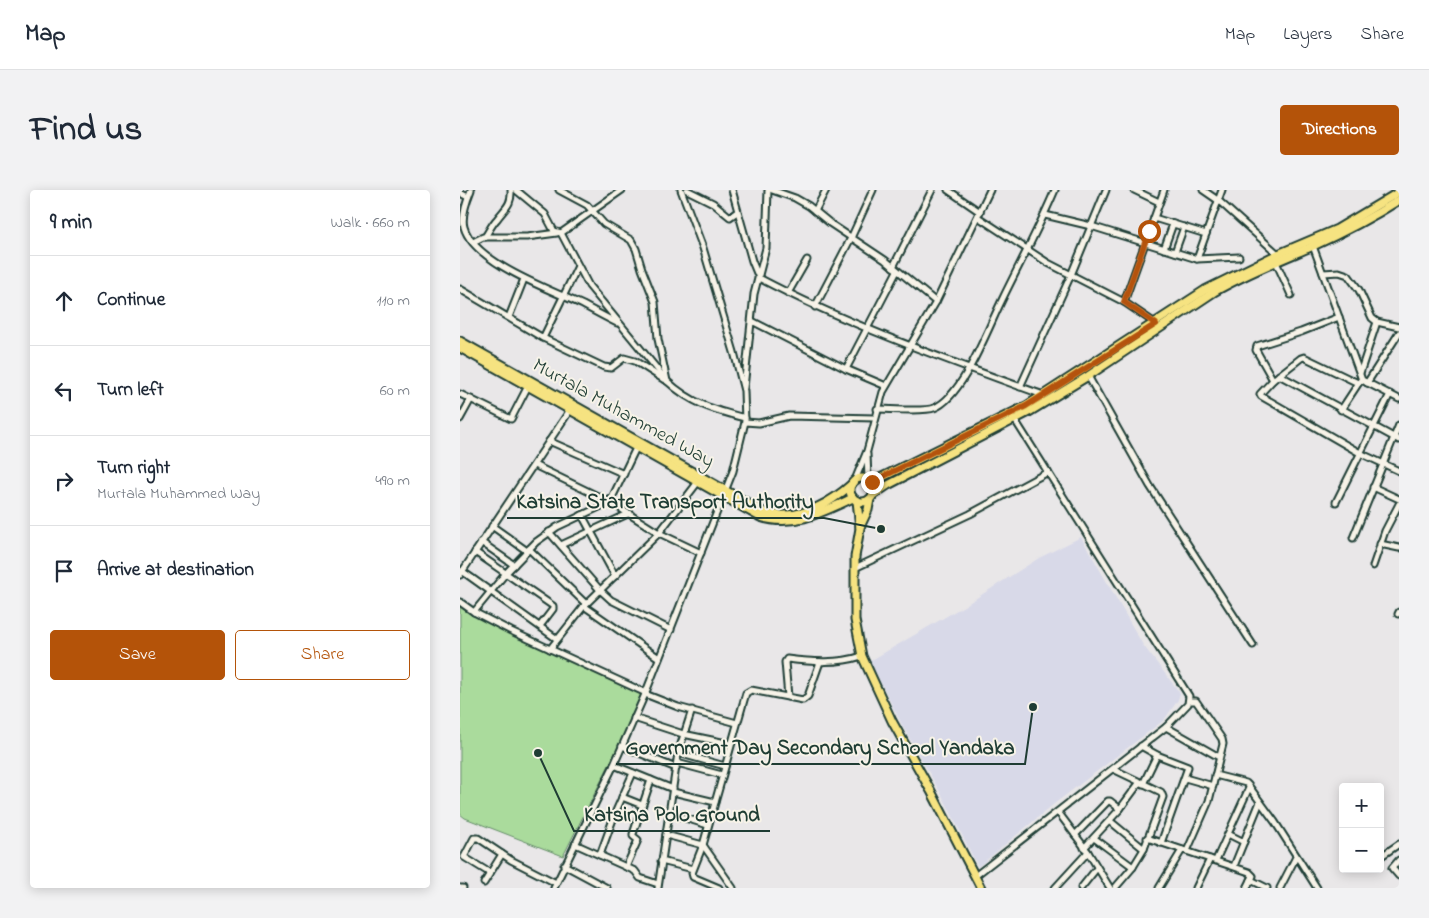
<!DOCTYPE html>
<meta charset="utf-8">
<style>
body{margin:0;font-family:"Indie Flower",sans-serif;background:#f2f2f3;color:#1f2937}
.controls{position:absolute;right:15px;bottom:15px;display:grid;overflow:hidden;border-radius:5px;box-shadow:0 2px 12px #0003}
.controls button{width:45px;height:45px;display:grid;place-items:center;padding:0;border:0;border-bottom:1px solid #e0e1e3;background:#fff;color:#1f2937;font:25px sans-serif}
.stop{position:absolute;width:15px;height:15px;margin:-11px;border:4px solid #b45309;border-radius:50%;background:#fff}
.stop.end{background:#b45309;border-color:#fff;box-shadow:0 1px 5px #0008}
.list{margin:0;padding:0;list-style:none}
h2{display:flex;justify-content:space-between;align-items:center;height:65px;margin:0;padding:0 20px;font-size:21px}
h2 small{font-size:16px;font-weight:400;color:#747a83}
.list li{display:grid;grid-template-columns:32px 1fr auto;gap:15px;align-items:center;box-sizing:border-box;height:90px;padding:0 20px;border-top:1px solid #e0e1e3}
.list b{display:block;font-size:19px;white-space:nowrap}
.list p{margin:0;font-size:16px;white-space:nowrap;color:#747a83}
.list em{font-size:16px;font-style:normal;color:#747a83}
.actions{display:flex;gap:10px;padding:15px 20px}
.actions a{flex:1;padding:11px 0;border:1px solid #b45309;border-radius:5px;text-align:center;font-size:18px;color:#b45309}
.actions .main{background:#b45309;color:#fff}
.icon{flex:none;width:28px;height:28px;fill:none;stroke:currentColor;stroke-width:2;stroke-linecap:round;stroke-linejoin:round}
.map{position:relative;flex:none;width:939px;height:698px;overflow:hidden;border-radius:5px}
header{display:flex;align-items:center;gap:30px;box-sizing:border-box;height:70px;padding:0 25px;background:#fff;border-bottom:1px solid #e0e1e3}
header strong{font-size:24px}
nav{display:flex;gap:28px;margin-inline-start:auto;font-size:18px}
.intro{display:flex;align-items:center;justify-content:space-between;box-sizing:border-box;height:120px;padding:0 30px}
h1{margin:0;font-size:35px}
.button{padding:12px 22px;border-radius:5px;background:#b45309;color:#fff;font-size:18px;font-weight:700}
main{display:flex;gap:30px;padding:0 30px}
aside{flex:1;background:#fff;border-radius:5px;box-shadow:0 2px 12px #0003}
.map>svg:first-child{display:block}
.built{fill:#d8d9e8}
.green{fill:#aadb9c;stroke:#648c68}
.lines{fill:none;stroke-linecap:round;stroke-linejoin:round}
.minor-casing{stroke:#1f3d34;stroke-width:9}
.major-casing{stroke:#1f3d34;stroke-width:11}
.minor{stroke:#f7f3e8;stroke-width:5}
.major{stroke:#f6e381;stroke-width:7}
.route{stroke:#b45309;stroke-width:6}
.labels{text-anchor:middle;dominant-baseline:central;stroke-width:4;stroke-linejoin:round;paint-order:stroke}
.street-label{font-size:20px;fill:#1f3d34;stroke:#f7f3e8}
.leader{fill:none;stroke:#1f3d34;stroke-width:2}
.callout-dot{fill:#1f3d34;stroke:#f7f3e8;stroke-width:2}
.callout-label{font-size:21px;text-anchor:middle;font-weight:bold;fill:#1f3d34;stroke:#f7f3e8;stroke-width:4;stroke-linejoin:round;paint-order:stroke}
</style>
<header>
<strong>Map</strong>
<nav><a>Map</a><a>Layers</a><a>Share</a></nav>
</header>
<div class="intro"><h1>Find us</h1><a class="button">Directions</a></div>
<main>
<aside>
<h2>9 min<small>Walk · 660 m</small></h2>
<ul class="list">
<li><svg class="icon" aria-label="ahead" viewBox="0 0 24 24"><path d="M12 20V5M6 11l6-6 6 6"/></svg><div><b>Continue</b></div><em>110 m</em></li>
<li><svg class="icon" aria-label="left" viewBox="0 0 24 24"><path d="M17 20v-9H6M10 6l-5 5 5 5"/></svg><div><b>Turn left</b></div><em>60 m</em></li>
<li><svg class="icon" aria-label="right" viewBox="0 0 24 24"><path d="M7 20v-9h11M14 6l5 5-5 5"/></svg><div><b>Turn right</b><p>Murtala Muhammed Way</p></div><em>490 m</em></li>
<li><svg class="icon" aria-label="arrive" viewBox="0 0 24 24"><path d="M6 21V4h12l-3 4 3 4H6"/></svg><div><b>Arrive at destination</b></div></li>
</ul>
<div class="actions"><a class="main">Save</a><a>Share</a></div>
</aside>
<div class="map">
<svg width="939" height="698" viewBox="0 0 939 698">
<rect width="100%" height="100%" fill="#e9e7e8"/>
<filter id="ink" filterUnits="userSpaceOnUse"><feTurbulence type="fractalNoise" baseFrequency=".02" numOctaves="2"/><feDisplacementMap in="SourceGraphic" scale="10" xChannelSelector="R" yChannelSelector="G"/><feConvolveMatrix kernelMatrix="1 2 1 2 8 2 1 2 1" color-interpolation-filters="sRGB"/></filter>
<g filter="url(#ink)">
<polygon class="built" points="621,347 683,455 720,503 718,510 704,530 594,614 518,677 484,609 443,537 410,471 504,416 579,368"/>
<polygon class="green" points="0,416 186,502 103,666 5,628 0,624"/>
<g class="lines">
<defs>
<g id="minor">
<path d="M11,0C7,10 1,26 4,37C14,73 92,100 123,115C134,121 145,127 157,133"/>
<path d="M56,0L85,24L94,41L101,43L129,96L207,191C232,214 254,220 285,228"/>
<polyline points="99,0 127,15 144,34 171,50 176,59 182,79 195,112 198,149 207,191"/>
<polyline points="227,0 253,13 270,27 277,22"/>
<path d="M272,0L292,71L299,88C390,136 487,170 583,205"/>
<polyline points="312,0 335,8 349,16 371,34 425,70 476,112"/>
<polyline points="488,0 520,22"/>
<polyline points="674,0 699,12"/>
<polyline points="743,0 759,11 818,64"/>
<polyline points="0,3 8,7"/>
<polyline points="355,21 366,0"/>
<polyline points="585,25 631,36 737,69 779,67"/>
<polyline points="518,27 588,73 664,112 695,133"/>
<polyline points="694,28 746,44"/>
<polyline points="101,43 162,0"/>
<path d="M25,47C29,41 32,34 37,29C45,18 52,15 51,0"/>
<polyline points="13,52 23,47 67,47 97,43"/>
<polyline points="853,56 902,190 939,209"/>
<polyline points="704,59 713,34"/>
<polyline points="715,62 724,37"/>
<polyline points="737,69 762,0"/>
<polyline points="816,72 831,105"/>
<polyline points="433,77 472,0"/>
<polyline points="863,83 879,82 888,85 899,100 912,128 917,132 939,137"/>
<polyline points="0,99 83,148 144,177 151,178 164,168 175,171 203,189"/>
<polyline points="328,103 347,70"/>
<polyline points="664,112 704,0"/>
<polyline points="355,117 391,48 413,0"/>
<polyline points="49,127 64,89"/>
<polyline points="292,131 386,179 426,196"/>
<polyline points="83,148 118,76"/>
<polyline points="386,179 437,81"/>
<polyline points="900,183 917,132"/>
<polyline points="819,185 939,250"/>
<polyline points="628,186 690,296 793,455"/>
<polyline points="813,190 796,160 797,156 841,142 879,127"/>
<polyline points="898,193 844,167 841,168 813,190 800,204 801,206 900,263 939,281"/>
<polyline points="907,193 939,143"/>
<polyline points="560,197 611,85 646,0"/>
<polyline points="284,198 294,104 306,58 308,0"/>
<polyline points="0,204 51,229 68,196"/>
<path d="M417,219C430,219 465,222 474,218C503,207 528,138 542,110C560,73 579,38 595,0"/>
<polyline points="881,220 900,191"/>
<polyline points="0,229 11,209"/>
<polyline points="285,232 299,233 329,226 415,228"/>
<polyline points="89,251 164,284"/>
<polyline points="407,264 408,289"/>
<polyline points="74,275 150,312 199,343 241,363"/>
<polyline points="395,290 407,261 423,202 476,112 530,0"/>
<polyline points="913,297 939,309"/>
<polyline points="876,312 930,204"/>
<polyline points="122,325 155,386"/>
<polyline points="32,336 67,361"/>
<polyline points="89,342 140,400 151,410 211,440"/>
<polyline points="893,348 939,235"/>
<polyline points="21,352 54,375"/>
<polyline points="920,354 939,358"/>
<polyline points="101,355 170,323"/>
<polyline points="69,359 126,414"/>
<polyline points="15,362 93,416 93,419 80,436"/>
<polyline points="913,376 925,341 939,314"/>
<polyline points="395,378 510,324 588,282"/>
<polyline points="2,381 97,449"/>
<polyline points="0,385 110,220"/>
<polyline points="0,412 14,422 51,441 186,503"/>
<polyline points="124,416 199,468"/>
<polyline points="14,422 46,383 76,352 97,337 150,312 176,258"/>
<polyline points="938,424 939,422"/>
<polyline points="90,459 124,416 199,343 238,292"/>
<polyline points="185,504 218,517 277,533"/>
<path d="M328,507L325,472L327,469C352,472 378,474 402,466"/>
<polyline points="174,528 223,544 271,554"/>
<polyline points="706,537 759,567"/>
<polyline points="162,556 216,578"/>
<polyline points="681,556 697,565 728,577 701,653"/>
<polyline points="218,563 265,576"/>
<polyline points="217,573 262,585"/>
<polyline points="154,575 213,599"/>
<polyline points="653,579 701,602 703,607 684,659 673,677 655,698"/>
<polyline points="755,585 786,593 788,595 815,632 857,698"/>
<polyline points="725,588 753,596"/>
<polyline points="683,594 697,565"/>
<polyline points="213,602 255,612"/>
<polyline points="162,607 182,615"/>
<polyline points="598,622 628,662 650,698"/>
<polyline points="209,623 248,635"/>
<polyline points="650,631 684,659"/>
<polyline points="768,644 784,652"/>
<polyline points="206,645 243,655 273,698"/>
<polyline points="615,645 648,611 650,611 660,619"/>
<polyline points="634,648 673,677"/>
<polyline points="687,648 789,682 793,686 787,698"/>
<polyline points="115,654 175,681 180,688 198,694"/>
<polyline points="624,658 660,619 680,592"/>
<polyline points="727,661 749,611 763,554 762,549 736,511 729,511"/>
<polyline points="140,665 156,621 173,583"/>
<polyline points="920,667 939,654"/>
<polyline points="756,670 789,598"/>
<polyline points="939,670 932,678 939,686"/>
<polyline points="201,671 233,679"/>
<polyline points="104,675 147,698"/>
<polyline points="774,676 800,612"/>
<polyline points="166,677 178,650 173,646 173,644 191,590"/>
<polyline points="30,683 4,667 14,648 18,648 51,670 96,693"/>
<polyline points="515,686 706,537 728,514 729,506 555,230"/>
<polyline points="791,690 807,698"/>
<polyline points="24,693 42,664"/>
<polyline points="0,698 3,698"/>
<polyline points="94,698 153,577 186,502 273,281 285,232 284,201 274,162 243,58 221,0"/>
<polyline points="198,698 218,563 232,520"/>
<polyline points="259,698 233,687 232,683 243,655 286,503 291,500 343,510 348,506 360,472"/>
<polyline points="595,698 628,662"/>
<polyline points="621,698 637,678"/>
<polyline points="699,698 722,660"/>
<polyline points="736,698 750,669"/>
<polyline points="820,698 836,667"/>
</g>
<g id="major">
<path d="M0,151L304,322C337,332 367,316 392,294"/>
<path d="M0,158L300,327C334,338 363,322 393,308"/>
<circle cx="402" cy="300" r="12"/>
<polyline points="412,292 566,216 745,100 818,64 877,39 939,2"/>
<path d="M413,305L428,295L569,222L628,186L754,102C785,84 818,71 851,57C882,43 911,28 939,10"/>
<polyline points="397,311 400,338 395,367 395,430 402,466 432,531 471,601 521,698"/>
<polyline points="400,337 408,320 410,309"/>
</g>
</defs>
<use href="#minor" class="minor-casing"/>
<use href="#major" class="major-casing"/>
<use href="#minor" class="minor"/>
<use href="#major" class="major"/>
</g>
</g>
<g class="lines" filter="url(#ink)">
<polyline class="route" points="412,292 566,216 696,134 664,112 689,41"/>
</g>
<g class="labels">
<g class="street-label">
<text transform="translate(163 224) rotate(29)">Murtala Muhammed Way</text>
</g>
</g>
<path class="leader" d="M421 339L364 328H47M573 517L565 574H156M78 563L114 641H310"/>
<g class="callout-dot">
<circle cx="421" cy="339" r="5"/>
<circle cx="573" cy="517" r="5"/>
<circle cx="78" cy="563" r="5"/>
</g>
<g class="callout-label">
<text x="205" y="318">Katsina State Transport Authority</text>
<text x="360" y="564">Government Day Secondary School Yandaka</text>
<text x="212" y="631">Katsina Polo Ground</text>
</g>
</svg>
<div class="controls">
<button>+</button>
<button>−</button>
</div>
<div class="stop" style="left:689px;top:41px"></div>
<div class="stop end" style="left:412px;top:292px"></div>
</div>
</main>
